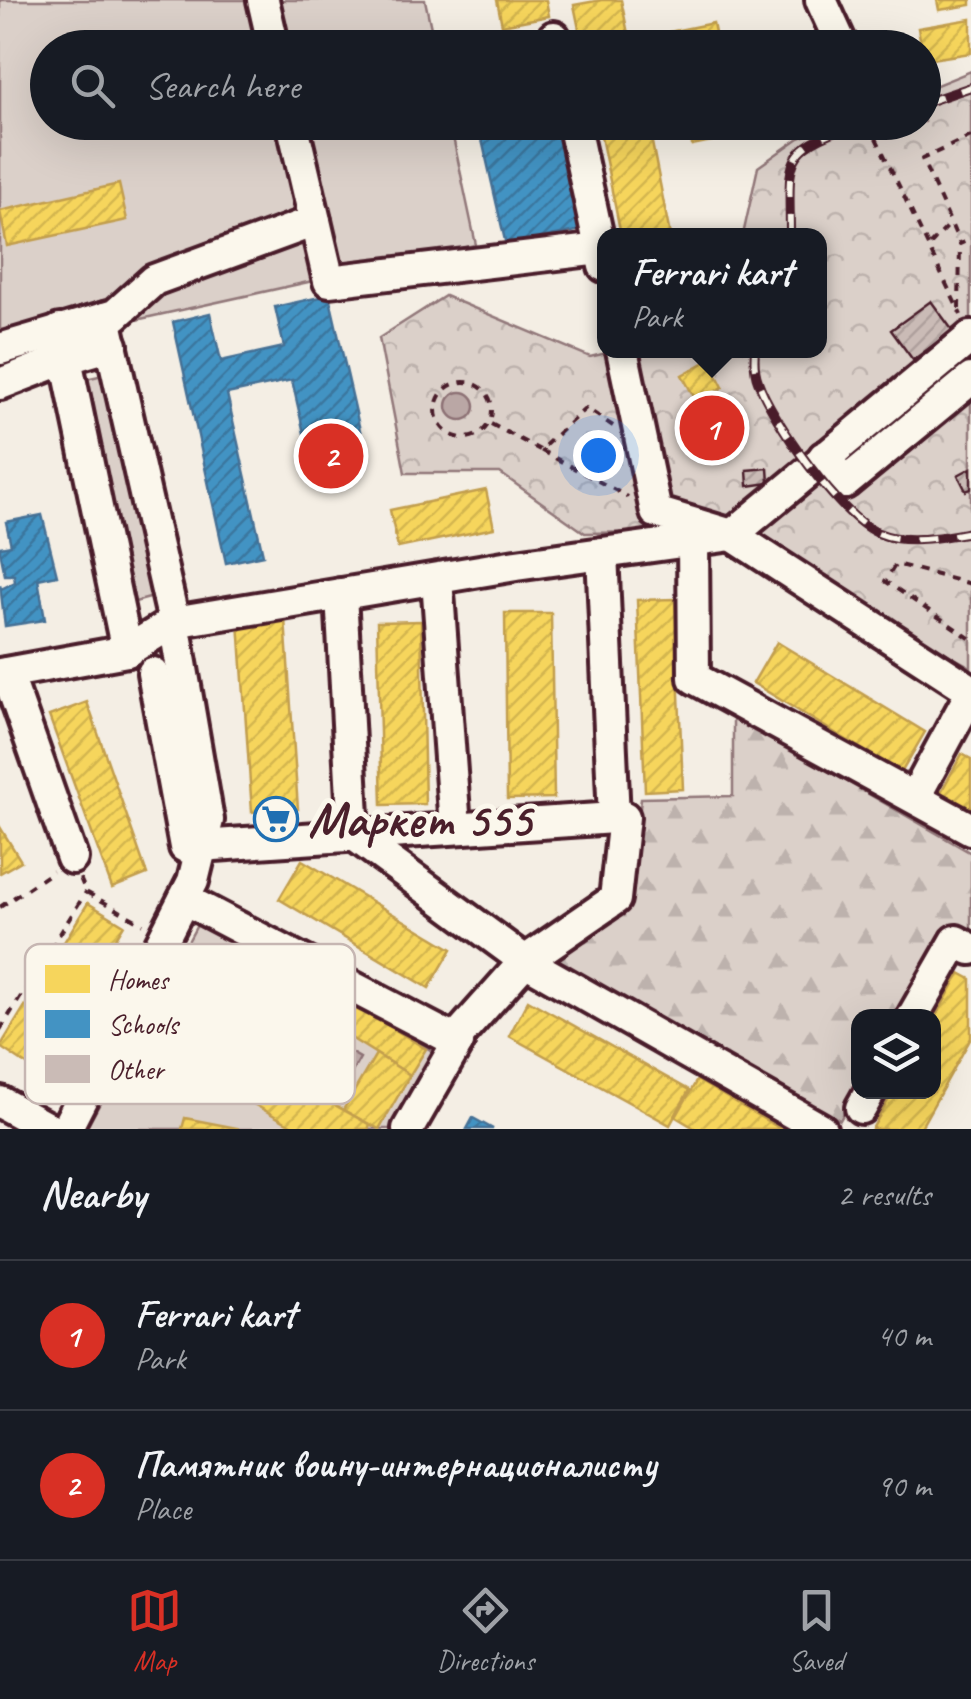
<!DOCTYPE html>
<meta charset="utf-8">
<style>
body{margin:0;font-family:Caveat,sans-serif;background:#20242c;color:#f1f3f6}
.controls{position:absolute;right:30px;bottom:30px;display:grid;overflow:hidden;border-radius:20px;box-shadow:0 10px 40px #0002}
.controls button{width:90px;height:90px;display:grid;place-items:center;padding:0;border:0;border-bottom:2px solid #363941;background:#171b24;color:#f1f3f6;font:50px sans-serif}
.you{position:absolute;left:598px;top:455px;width:35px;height:35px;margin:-25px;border:8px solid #fff;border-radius:50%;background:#1a73e8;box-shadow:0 0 0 15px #1a73e833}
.badge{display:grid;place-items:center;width:65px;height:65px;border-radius:50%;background:#d93025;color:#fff;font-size:32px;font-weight:700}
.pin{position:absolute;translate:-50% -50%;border:5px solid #fff;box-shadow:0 2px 10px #0006}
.popup{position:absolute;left:597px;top:228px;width:230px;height:130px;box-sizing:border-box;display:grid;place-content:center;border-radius:20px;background:#171b24;filter:drop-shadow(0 2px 8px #0005);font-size:32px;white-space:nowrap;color:#9ea1a6}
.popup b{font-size:38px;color:#f1f3f6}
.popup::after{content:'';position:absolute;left:50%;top:100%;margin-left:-20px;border:20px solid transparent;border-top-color:#171b24}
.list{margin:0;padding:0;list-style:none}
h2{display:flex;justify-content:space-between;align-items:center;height:130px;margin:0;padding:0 40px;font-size:42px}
h2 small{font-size:32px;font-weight:400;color:#9ea1a6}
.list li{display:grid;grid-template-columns:65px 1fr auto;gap:30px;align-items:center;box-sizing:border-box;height:150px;padding:0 40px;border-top:2px solid #363941}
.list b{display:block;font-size:38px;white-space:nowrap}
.list p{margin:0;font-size:32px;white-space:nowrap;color:#9ea1a6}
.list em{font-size:32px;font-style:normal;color:#9ea1a6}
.icon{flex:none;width:55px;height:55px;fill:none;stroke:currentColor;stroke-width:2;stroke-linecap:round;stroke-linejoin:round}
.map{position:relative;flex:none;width:971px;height:1129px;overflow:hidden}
.search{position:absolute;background:#171b24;box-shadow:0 10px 40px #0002;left:30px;right:30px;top:30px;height:110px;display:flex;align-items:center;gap:25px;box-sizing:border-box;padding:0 35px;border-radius:55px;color:#9ea1a6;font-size:38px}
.sheet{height:430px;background:#171b24}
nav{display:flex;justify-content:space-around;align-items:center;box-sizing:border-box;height:140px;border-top:2px solid #363941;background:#171b24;font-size:28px;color:#9ea1a6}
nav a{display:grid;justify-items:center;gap:5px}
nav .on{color:#d93025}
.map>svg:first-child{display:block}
.grass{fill:#dbd0c9;stroke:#92787a;stroke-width:2.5}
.forest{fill:url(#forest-firs);stroke:#92787a;stroke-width:2.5}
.park{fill:url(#park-crowns);stroke:#92787a;stroke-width:2.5}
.water{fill:#baa7a5;stroke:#8d7174;stroke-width:2.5}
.homes{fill:url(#homes-hatch);stroke:#c29e4d;stroke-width:2.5}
.schools{fill:url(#schools-hatch);stroke:#457095;stroke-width:2.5}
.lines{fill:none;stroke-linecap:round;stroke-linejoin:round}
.shore{stroke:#77555c;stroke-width:2.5}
.building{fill:url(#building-hatch);stroke:#4a1f2b;stroke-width:2.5}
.minor-casing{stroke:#4a1f2b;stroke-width:38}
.path{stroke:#4a1f2b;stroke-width:4;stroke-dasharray:8 8;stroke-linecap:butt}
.minor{stroke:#fbf7ec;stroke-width:30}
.rail-casing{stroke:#4a1f2b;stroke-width:10}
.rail{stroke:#fbf7ec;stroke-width:6;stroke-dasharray:19;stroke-linecap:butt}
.labels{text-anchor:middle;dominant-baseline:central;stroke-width:10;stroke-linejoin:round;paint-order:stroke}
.poi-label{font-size:50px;font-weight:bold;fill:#4a1f2b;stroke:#fbf7ec;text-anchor:start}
.key{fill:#fbf7ec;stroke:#c6b6b2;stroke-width:2.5}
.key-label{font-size:28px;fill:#4a1f2b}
</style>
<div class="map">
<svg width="971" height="1129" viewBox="0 0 971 1129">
<defs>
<pattern id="forest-firs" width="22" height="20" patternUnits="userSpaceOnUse" patternTransform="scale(2.5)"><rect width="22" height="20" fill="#dbd0c9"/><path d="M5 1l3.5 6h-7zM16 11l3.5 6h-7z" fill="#bdb2ad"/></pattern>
<pattern id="park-crowns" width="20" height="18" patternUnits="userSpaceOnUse" patternTransform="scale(2.5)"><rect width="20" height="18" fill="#dbd0c9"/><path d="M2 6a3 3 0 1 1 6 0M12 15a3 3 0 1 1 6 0" fill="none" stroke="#bdb2ad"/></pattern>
<pattern id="homes-hatch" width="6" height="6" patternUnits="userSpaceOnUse" patternTransform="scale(2.5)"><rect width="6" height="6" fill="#f6d55c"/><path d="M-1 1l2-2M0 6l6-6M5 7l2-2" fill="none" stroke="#d4b650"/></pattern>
<pattern id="schools-hatch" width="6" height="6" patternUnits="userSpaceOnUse" patternTransform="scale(2.5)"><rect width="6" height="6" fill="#4393c3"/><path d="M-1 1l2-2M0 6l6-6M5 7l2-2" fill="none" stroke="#3a779f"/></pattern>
<pattern id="building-hatch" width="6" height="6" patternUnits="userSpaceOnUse" patternTransform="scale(2.5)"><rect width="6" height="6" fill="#cabbb6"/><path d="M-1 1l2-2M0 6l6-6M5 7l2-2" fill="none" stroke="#afa09d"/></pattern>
</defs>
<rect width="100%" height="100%" fill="#f4eee4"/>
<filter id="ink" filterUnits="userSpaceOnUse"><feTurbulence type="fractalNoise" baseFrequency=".01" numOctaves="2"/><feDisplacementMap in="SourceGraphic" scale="20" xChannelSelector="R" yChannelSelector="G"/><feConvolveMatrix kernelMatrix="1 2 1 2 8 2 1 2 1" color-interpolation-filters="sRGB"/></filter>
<g filter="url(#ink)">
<g class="grass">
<polygon points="0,0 425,0 435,47 48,48 48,122 450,123 476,245 0,350"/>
<polygon points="103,375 153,597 135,602 86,379"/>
<polygon points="202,916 439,1055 393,1129 86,1129"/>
</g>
<polygon class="forest" points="733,716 971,853 971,936 950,925 898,1016 858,1016 858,1087 840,1120 548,963 630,907 641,798 733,796"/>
<polygon class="park" points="971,71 971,667 732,535 704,531 585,533 500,473 405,473 379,338 445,296 590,357 619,350 820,350 820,235 743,235 758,167 799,138 839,123 924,122 924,90"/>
<g class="water">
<circle cx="461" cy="406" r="14"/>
<polygon points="296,1021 360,1058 338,1097 273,1059"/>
</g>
<g class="homes">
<polygon points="497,0 546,0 549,16 502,25"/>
<polygon points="601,0 621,0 631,48 583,48 574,5"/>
<polygon points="937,0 971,0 971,5 939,10"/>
<polygon points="971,19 971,53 924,60 918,28"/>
<polygon points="713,23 718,48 673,48 669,32"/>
<polygon points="598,122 648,122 670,235 621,235"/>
<polygon points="688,122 733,122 736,136 692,145"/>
<polygon points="119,184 127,220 7,246 0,211"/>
<polygon points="709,360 723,387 697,402 682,375"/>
<polygon points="486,490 494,528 398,548 390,510"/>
<polygon points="675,599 683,789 645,791 637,600"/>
<polygon points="505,613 551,613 554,798 507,799"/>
<polygon points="285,619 298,809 252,812 239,622"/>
<polygon points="421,621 425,804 382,805 377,622"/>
<polygon points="777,642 925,732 901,773 753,683"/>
<polygon points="87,702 147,874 112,888 49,716"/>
<polygon points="962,754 971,759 971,810 941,792"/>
<polygon points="0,827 21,861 0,873"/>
<polygon points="302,860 452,949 429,988 279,899"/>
<polygon points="88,903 124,925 36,1071 0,1047"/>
<polygon points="189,949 285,1005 229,1101 133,1046"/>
<polygon points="960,973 971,979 971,1038 920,1129 872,1129 893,1092 934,1092 934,1020"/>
<polygon points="327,987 426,1049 410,1075 311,1013"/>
<polygon points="528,1000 689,1090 670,1125 509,1036"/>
<polygon points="376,1054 410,1075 379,1129 343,1110"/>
<polygon points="253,1059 370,1125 368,1129 298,1129 234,1093"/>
<polygon points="697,1080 781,1129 696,1129 676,1117"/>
<polygon points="185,1118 237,1128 236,1129 182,1129"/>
</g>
<g class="schools">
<polygon points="478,122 556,122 581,230 506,245"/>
<polygon points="329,295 362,439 308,451 292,380 227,394 263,555 226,563 173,322 210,313 221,361 284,347 275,307"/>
<polygon points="42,515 57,575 38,579 45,620 5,626 0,585 1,589 15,582 14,575 5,575 0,551 0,547 11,545 6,522"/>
<polygon points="473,1118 493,1129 467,1129"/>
</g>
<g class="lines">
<polygon class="shore" points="302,1037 343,1061 335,1080 330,1081 290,1057 297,1039"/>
</g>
<g class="building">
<polygon points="931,301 953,331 913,360 891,330"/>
<polygon points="768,468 769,483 748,486 747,470"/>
<polygon points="971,468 971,489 966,491 958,475"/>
</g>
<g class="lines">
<defs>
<g id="minor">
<polyline points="263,0 274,48"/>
<polyline points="821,0 843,48"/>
<polyline points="554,37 557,48"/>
<polyline points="292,122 329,281 600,249"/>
<polyline points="573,122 604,266"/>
<polyline points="60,330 127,651"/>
<polyline points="0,349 115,315 154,280 315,221"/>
<polyline points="622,350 656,512 732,535 971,690"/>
<polyline points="0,384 67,358 112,345"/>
<polyline points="824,457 845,483 971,379"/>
<polyline points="693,540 694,678 971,829"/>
<polyline points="437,579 455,827"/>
<polyline points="341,594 354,835 525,961 821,1129"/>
<polyline points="7,673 72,858"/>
<polyline points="153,673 185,847 614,818"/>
<polyline points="0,674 127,651 174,622 516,565 732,535 971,337"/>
<polyline points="915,797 971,693"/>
<polyline points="184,899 458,1042"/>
<polyline points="913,1016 956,941 971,949"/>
<polyline points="0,1102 49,1129"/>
<polyline points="861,1108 870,1092"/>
<polyline points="66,1129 193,881 208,820 174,622 105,318"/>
<polyline points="408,1129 458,1042 459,1035 525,961 615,899 624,817 614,818 602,553"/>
</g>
</defs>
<use href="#minor" class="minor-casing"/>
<g class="path">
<polyline points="971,136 922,159 960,244 971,239"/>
<polyline points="876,138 961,315"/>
<polyline points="930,245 951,223"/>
<polyline points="959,309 960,244"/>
<circle cx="464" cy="410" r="28"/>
<polyline points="491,424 540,450"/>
<polyline points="613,426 586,408 540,450 628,497"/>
<polyline points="971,584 896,564 885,581 971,639"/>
<polyline points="80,878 86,892 143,924"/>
<polyline points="0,907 53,871"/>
<polyline points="0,1030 86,892"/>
</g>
<use href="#minor" class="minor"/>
<defs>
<g id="rail">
<polyline points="924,103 971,87"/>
<path d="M790,235C790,158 779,149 862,122"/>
<path d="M755,350C754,361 754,371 758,381C771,419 841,518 878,533C906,545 942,537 971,532"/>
</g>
</defs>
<use href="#rail" class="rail-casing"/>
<use href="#rail" class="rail"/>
</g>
</g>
<defs>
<symbol id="supermarket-ring" viewBox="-11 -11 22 22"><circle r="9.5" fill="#fbf7ec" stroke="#1f6fb2" stroke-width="1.5"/><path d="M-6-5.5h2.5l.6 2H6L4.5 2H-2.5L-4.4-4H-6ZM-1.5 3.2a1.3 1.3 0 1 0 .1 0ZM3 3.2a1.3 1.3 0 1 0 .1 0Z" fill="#1f6fb2"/></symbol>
</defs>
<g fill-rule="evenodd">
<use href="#supermarket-ring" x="251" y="794" width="50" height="50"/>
</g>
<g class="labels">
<g class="poi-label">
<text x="308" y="819">Маркет 555</text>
</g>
</g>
<rect x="25" y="944" width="330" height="160" rx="15" class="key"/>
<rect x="45" y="965" width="45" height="28" fill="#f6d55c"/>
<rect x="45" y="1010" width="45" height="28" fill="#4393c3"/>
<rect x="45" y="1055" width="45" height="28" fill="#cabbb6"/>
<g class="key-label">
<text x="108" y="989">Homes</text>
<text x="108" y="1034">Schools</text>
<text x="108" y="1079">Other</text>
</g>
</svg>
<div class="controls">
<button><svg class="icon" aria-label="layers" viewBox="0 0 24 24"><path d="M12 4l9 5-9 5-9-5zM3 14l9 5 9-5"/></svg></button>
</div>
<div class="you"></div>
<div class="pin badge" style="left:712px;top:428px">1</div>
<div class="popup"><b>Ferrari kart</b>Park</div>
<div class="pin badge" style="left:331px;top:456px">2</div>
<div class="search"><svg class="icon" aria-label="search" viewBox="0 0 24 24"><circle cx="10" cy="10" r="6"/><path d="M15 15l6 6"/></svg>Search here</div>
</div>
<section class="sheet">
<h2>Nearby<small>2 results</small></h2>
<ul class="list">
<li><span class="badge">1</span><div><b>Ferrari kart</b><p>Park</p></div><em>40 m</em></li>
<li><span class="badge">2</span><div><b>Памятник воину-интернационалисту</b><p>Place</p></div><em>90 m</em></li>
</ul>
</section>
<nav>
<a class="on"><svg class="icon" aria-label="map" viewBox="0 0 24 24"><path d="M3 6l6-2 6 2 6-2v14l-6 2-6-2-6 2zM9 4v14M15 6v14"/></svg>Map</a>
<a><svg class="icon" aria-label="directions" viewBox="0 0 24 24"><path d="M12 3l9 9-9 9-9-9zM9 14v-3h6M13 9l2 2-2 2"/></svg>Directions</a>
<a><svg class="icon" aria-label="saved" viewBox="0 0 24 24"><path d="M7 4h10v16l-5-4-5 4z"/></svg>Saved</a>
</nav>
